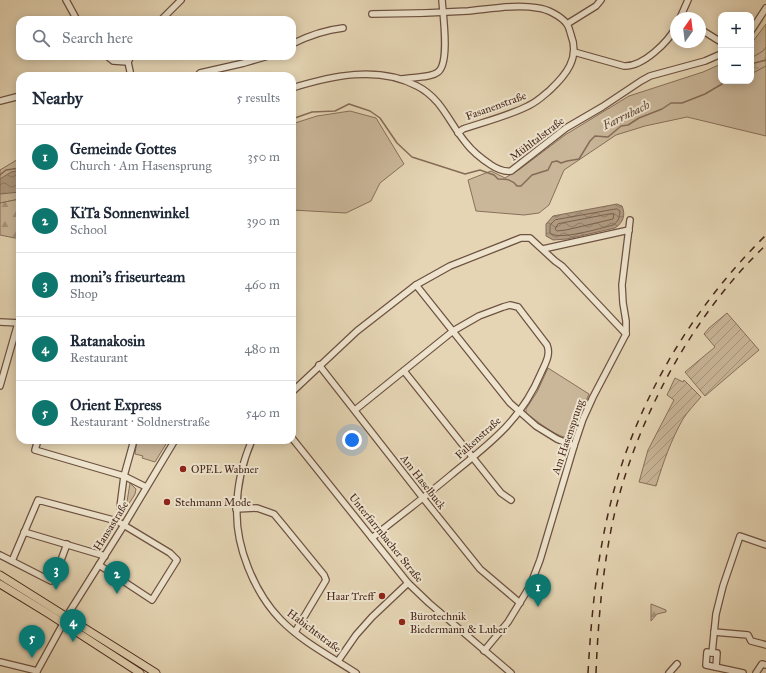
<!DOCTYPE html>
<meta charset="utf-8">
<style>
body{margin:0;font-family:"IM FELL Great Primer",serif;background:#f2f2f3;color:#1f2937}
.controls{position:absolute;right:12px;top:12px;display:grid;overflow:hidden;border-radius:8px;box-shadow:0 2px 10px #0003}
.controls button{width:36px;height:36px;display:grid;place-items:center;padding:0;border:0;border-bottom:1px solid #e0e1e3;background:#fff;color:#1f2937;font:20px sans-serif}
.compass{position:absolute;left:670px;top:12px;width:36px;height:36px;border-radius:50%;background:#fff;box-shadow:0 2px 10px #0003;rotate:14deg}
.you{position:absolute;left:352px;top:440px;width:14px;height:14px;margin:-10px;border:3px solid #fff;border-radius:50%;background:#1a73e8;box-shadow:0 0 0 6px #1a73e833}
.badge{display:grid;place-items:center;width:26px;height:26px;border-radius:50%;background:#0f766e;color:#fff;font-size:13px;font-weight:700}
.pin{position:absolute;translate:-50% -33px;filter:drop-shadow(0 1px 2px #0008)}
.pin::after{content:'';position:absolute;top:21px;width:14px;height:12px;background:inherit;clip-path:polygon(0 0,100% 0,50% 100%)}
.list{margin:0;padding:0;list-style:none}
h2{display:flex;justify-content:space-between;align-items:center;height:52px;margin:0;padding:0 16px;font-size:17px}
h2 small{font-size:13px;font-weight:400;color:#747a83}
.list li{display:grid;grid-template-columns:26px 1fr auto;gap:12px;align-items:center;box-sizing:border-box;height:64px;padding:0 16px;border-top:1px solid #e0e1e3}
.list b{display:block;font-size:15px;white-space:nowrap}
.list p{margin:0;font-size:13px;white-space:nowrap;color:#747a83}
.list em{font-size:13px;font-style:normal;color:#747a83}
.icon{flex:none;width:22px;height:22px;fill:none;stroke:currentColor;stroke-width:2;stroke-linecap:round;stroke-linejoin:round}
.map{position:relative;flex:none;width:766px;height:673px;overflow:hidden}
.search{position:absolute;background:#fff;box-shadow:0 2px 10px #0003;left:16px;top:16px;width:280px;height:44px;display:flex;align-items:center;gap:10px;box-sizing:border-box;padding:0 14px;border-radius:12px;color:#747a83;font-size:15px}
.panel{position:absolute;background:#fff;box-shadow:0 2px 10px #0003;left:16px;top:72px;width:280px;height:372px;border-radius:12px}
.map>svg:first-child{display:block}
.grass{fill:#cab79a;stroke:#886f5b}
.forest{fill:url(#forest-firs);stroke:#886f5b}
.wetland{fill:url(#wetland-marsh);stroke:#886f5b}
.garden{fill:url(#garden-furrows);stroke:#886f5b}
.water{fill:url(#water-waves);stroke:#856c58}
.lines{fill:none;stroke-linecap:round;stroke-linejoin:round}
.shore{stroke:#7b604e;stroke-width:1}
.stream{stroke:#856c58;stroke-width:1.5}
.minor-casing{stroke:#6e5242;stroke-width:8}
.major-casing{stroke:#47271c;stroke-width:9}
.minor{stroke:#eee4ce;stroke-width:5.5}
.major{stroke:#e5d5b4;stroke-width:7}
.rail{stroke:#47271c;stroke-width:1.5;stroke-dasharray:7 7;stroke-linecap:butt}
.poi-dot{fill:#8f2418;stroke:#eee4ce;stroke-width:1.5}
.labels{text-anchor:middle;dominant-baseline:central;stroke-width:4;stroke-linejoin:round;paint-order:stroke}
.street-label{font-size:11px;fill:#47271c;stroke:#eee4ce}
.poi-label{font-size:11px;fill:#47271c;stroke:#eee4ce;text-anchor:start}
.water-label{font-size:12px;font-style:italic;fill:#614435;stroke:#eee4ce}
</style>
<div class="map">
<svg width="766" height="673" viewBox="0 0 766 673">
<defs>
<pattern id="forest-firs" width="22" height="20" patternUnits="userSpaceOnUse"><rect width="22" height="20" fill="#cab79a"/><path d="M5 1l3.5 6h-7zM16 11l3.5 6h-7z" fill="#a6957d"/></pattern>
<pattern id="wetland-marsh" width="20" height="14" patternUnits="userSpaceOnUse"><rect width="20" height="14" fill="#cab79a"/><path d="M1 5h8M5 5V1M11 12h8M15 12V8" fill="none" stroke="#a6957d"/></pattern>
<pattern id="garden-furrows" width="10" height="10" patternUnits="userSpaceOnUse"><rect width="10" height="10" fill="#cab79a"/><path d="M-1 1l2-2M0 10L10 0M9 11l2-2" fill="none" stroke="#a6957d"/></pattern>
<pattern id="water-waves" width="16" height="10" patternUnits="userSpaceOnUse"><rect width="16" height="10" fill="#af9a80"/><path d="M0 5q4-4 8 0t8 0" fill="none" stroke="#907e68"/></pattern>
</defs>
<rect width="100%" height="100%" fill="#e5d5b4"/>
<filter id="stains"><feTurbulence type="fractalNoise" baseFrequency=".005" numOctaves="4"/><feColorMatrix values="0 0 0 0 .2 0 0 0 0 .09 0 0 0 0 .02 0 0 0 .5 -.17"/></filter>
<radialGradient id="worn" r=".72"><stop offset=".6" stop-color="#630" stop-opacity="0"/><stop offset="1" stop-color="#630" stop-opacity=".3"/></radialGradient>
<g class="grass">
<polygon points="766,24 766,136 687,117 645,126 616,135 564,170 549,205 539,213 524,215 476,211 468,180 491,171 505,178 520,169 565,135 629,96 703,72 721,64 721,81 751,81 751,44"/>
<polygon points="350,111 376,118 404,164 380,183 371,201 346,213 292,210 292,124 317,116"/>
<polygon points="20,158 20,199 0,203 0,170"/>
<path d="M548,368L589,394L571,438C558,439 537,421 526,413V409L537,392Z"/>
<polygon points="137,440 152,440 166,444 155,462 142,458 143,456 135,454"/>
<polygon points="130,483 136,489 135,494 120,518 122,508 126,508"/>
</g>
<g class="forest">
<polygon points="20,199 20,239 0,235 0,203"/>
<polygon points="651,604 666,610 666,612 657,614 651,621"/>
</g>
<polygon class="wetland" points="766,47 766,66 751,74 751,58 763,51"/>
<g class="garden">
<polygon points="727,313 759,350 705,396 685,372 715,347 704,334 709,328"/>
<path d="M675,378L683,382L684,380L701,397C695,404 688,411 683,419C671,440 663,463 656,486L639,482L648,450L674,400L667,395Z"/>
</g>
<g class="water">
<polygon points="16,171 20,171 20,192 0,194 0,179 11,172"/>
<path d="M617,204L622,206C626,215 623,223 615,228L567,239L553,240L546,236V224L553,216Z"/>
</g>
<g class="lines">
<g class="shore">
<path d="M617,209L620,211C619,218 619,221 613,225C601,228 559,241 550,233V225L555,220Z"/>
<polygon points="609,214 614,214 613,219 566,230 557,231 555,229 558,224"/>
</g>
<g class="stream">
<polyline points="751,64 766,60"/>
<path d="M292,119L312,112L335,111L349,104L370,111L380,118L397,143L412,157L465,174L480,170L494,175L498,179C507,179 511,179 517,186H521L532,175L548,170L552,162L557,161L561,163L567,161L579,159L590,141L595,136L608,137L621,126L628,125L639,118L662,109L671,103H682L705,94L727,81"/>
<polyline points="0,175 6,170 20,168"/>
</g>
<defs>
<g id="minor">
<polyline points="66,0 77,20"/>
<path d="M372,14C404,14 436,13 468,11C490,9 516,4 538,8C547,9 561,16 567,24C569,27 570,32 571,35C580,58 566,75 550,90C543,96 537,102 528,106C508,116 484,122 463,129L458,133"/>
<polyline points="680,18 688,0"/>
<polyline points="161,20 181,0"/>
<polyline points="567,24 596,6 601,0"/>
<polyline points="700,29 721,42"/>
<polyline points="751,31 766,8"/>
<path d="M292,44C308,36 325,30 343,28"/>
<path d="M574,52L624,66C643,67 668,42 676,27"/>
<polyline points="107,56 113,61 128,62"/>
<polyline points="131,56 128,62 131,76"/>
<polyline points="129,76 145,76"/>
<polyline points="197,76 200,73 244,63 268,56"/>
<path d="M402,79C411,77 431,78 438,72C450,63 443,15 442,0"/>
<path d="M292,88C331,76 378,65 417,86C425,90 432,96 438,103C448,115 455,130 466,143C472,151 482,159 491,165C497,169 503,172 511,171L566,128L602,107L641,81L650,76L705,61L721,54"/>
<polyline points="0,101 20,96"/>
<polyline points="543,249 629,230"/>
<polyline points="416,285 510,403 536,426 557,439 574,446"/>
<polyline points="0,322 20,323"/>
<polyline points="319,365 423,498 480,569 520,603"/>
<polyline points="404,371 501,493 511,500"/>
<polyline points="0,386 18,323"/>
<polyline points="292,392 357,331 416,285 450,266 521,238 530,238 555,261 562,266 626,334"/>
<path d="M355,410L453,331L479,316L503,307L510,305L518,307L547,345C551,355 545,364 541,373C521,421 489,444 451,475C425,497 398,517 372,538"/>
<polyline points="292,438 408,583 429,603 511,673"/>
<polyline points="38,440 35,450 124,476 146,487"/>
<path d="M252,440C243,461 237,484 237,508C235,545 254,592 280,619C301,641 330,656 356,673"/>
<polyline points="120,507 124,476 134,440"/>
<polyline points="236,509 257,508 274,514 284,526 324,575 326,580 295,632"/>
<polyline points="24,532 105,556"/>
<polyline points="0,555 51,581 54,579 67,544"/>
<polyline points="12,561 38,500 117,521 170,553 177,560 152,600 99,565"/>
<polyline points="714,632 748,635 751,641 766,645"/>
<polyline points="484,651 508,622 530,586 540,560 574,446 583,419 593,397 626,334 626,321 623,303 622,285 630,220"/>
<polyline points="712,653 707,652 706,665 743,673"/>
<polyline points="338,661 356,635 372,617 408,583"/>
<polyline points="0,662 37,671"/>
<polyline points="716,667 717,653 712,653 716,614 723,586 740,536 766,545"/>
<polyline points="36,673 70,611 124,525 175,440"/>
<polyline points="669,673 677,664"/>
<polyline points="756,673 762,664 766,665"/>
</g>
<g id="major">
<polyline points="0,575 156,673"/>
<polyline points="0,584 49,614 140,673"/>
</g>
</defs>
<use href="#minor" class="minor-casing"/>
<use href="#major" class="major-casing"/>
<use href="#minor" class="minor"/>
<use href="#major" class="major"/>
<g class="rail">
<path d="M588,673C591,620 596,566 608,514C632,408 689,311 766,235"/>
<path d="M596,673C598,624 602,574 612,525C633,425 691,316 766,245"/>
</g>
</g>
<g class="poi-dot">
<circle cx="183" cy="469" r="4"/>
<circle cx="167" cy="502" r="4"/>
<circle cx="382" cy="596" r="4"/>
<circle cx="402" cy="622" r="4"/>
</g>
<g class="labels">
<g class="street-label">
<text transform="translate(496 106) rotate(-20)">Fasanenstraße</text>
<text transform="translate(537 139) rotate(-37)">Mühltalstraße</text>
<text transform="translate(568 437) rotate(-71)">Am Hasensprung</text>
<text transform="translate(478 438) rotate(-42)">Falkenstraße</text>
<text transform="translate(423 482) rotate(52)">Am Haselbuck</text>
<text transform="translate(111 526) rotate(-58)">Hansastraße</text>
<text transform="translate(386 538) rotate(51)">Unterfarrnbacher Straße</text>
<text transform="translate(314 631) rotate(37)">Habichtstraße</text>
</g>
<g class="poi-label">
<text x="191" y="469">OPEL Wabner</text>
<text x="175" y="502">Stehmann Mode</text>
<text x="374" y="596" text-anchor="end">Haar Treff</text>
<text x="410" y="616">Bürotechnik<tspan x="410" dy="13">Biedermann &amp; Luber</tspan></text>
</g>
<g class="water-label">
<text transform="translate(626 115) rotate(-26)">Farrnbach</text>
</g>
</g>
<rect width="100%" height="100%" filter="url(#stains)"/>
<rect width="100%" height="100%" fill="url(#worn)"/>
</svg>
<div class="controls">
<button>+</button>
<button>−</button>
</div>
<svg class="compass" viewBox="-18 -18 36 36"><path d="M0-13l5 13h-10z" fill="#e53935"/><path d="M0 13l5-13h-10z" fill="#747a83"/></svg>
<div class="you"></div>
<div class="pin badge" style="left:538px;top:607px">1</div>
<div class="pin badge" style="left:117px;top:594px">2</div>
<div class="pin badge" style="left:56px;top:590px">3</div>
<div class="pin badge" style="left:73px;top:642px">4</div>
<div class="pin badge" style="left:32px;top:658px">5</div>
<div class="search"><svg class="icon" aria-label="search" viewBox="0 0 24 24"><circle cx="10" cy="10" r="6"/><path d="M15 15l6 6"/></svg>Search here</div>
<section class="panel">
<h2>Nearby<small>5 results</small></h2>
<ul class="list">
<li><span class="badge">1</span><div><b>Gemeinde Gottes</b><p>Church · Am Hasensprung</p></div><em>350 m</em></li>
<li><span class="badge">2</span><div><b>KiTa Sonnenwinkel</b><p>School</p></div><em>390 m</em></li>
<li><span class="badge">3</span><div><b>moni's friseurteam</b><p>Shop</p></div><em>460 m</em></li>
<li><span class="badge">4</span><div><b>Ratanakosin</b><p>Restaurant</p></div><em>480 m</em></li>
<li><span class="badge">5</span><div><b>Orient Express</b><p>Restaurant · Soldnerstraße</p></div><em>540 m</em></li>
</ul>
</section>
</div>
